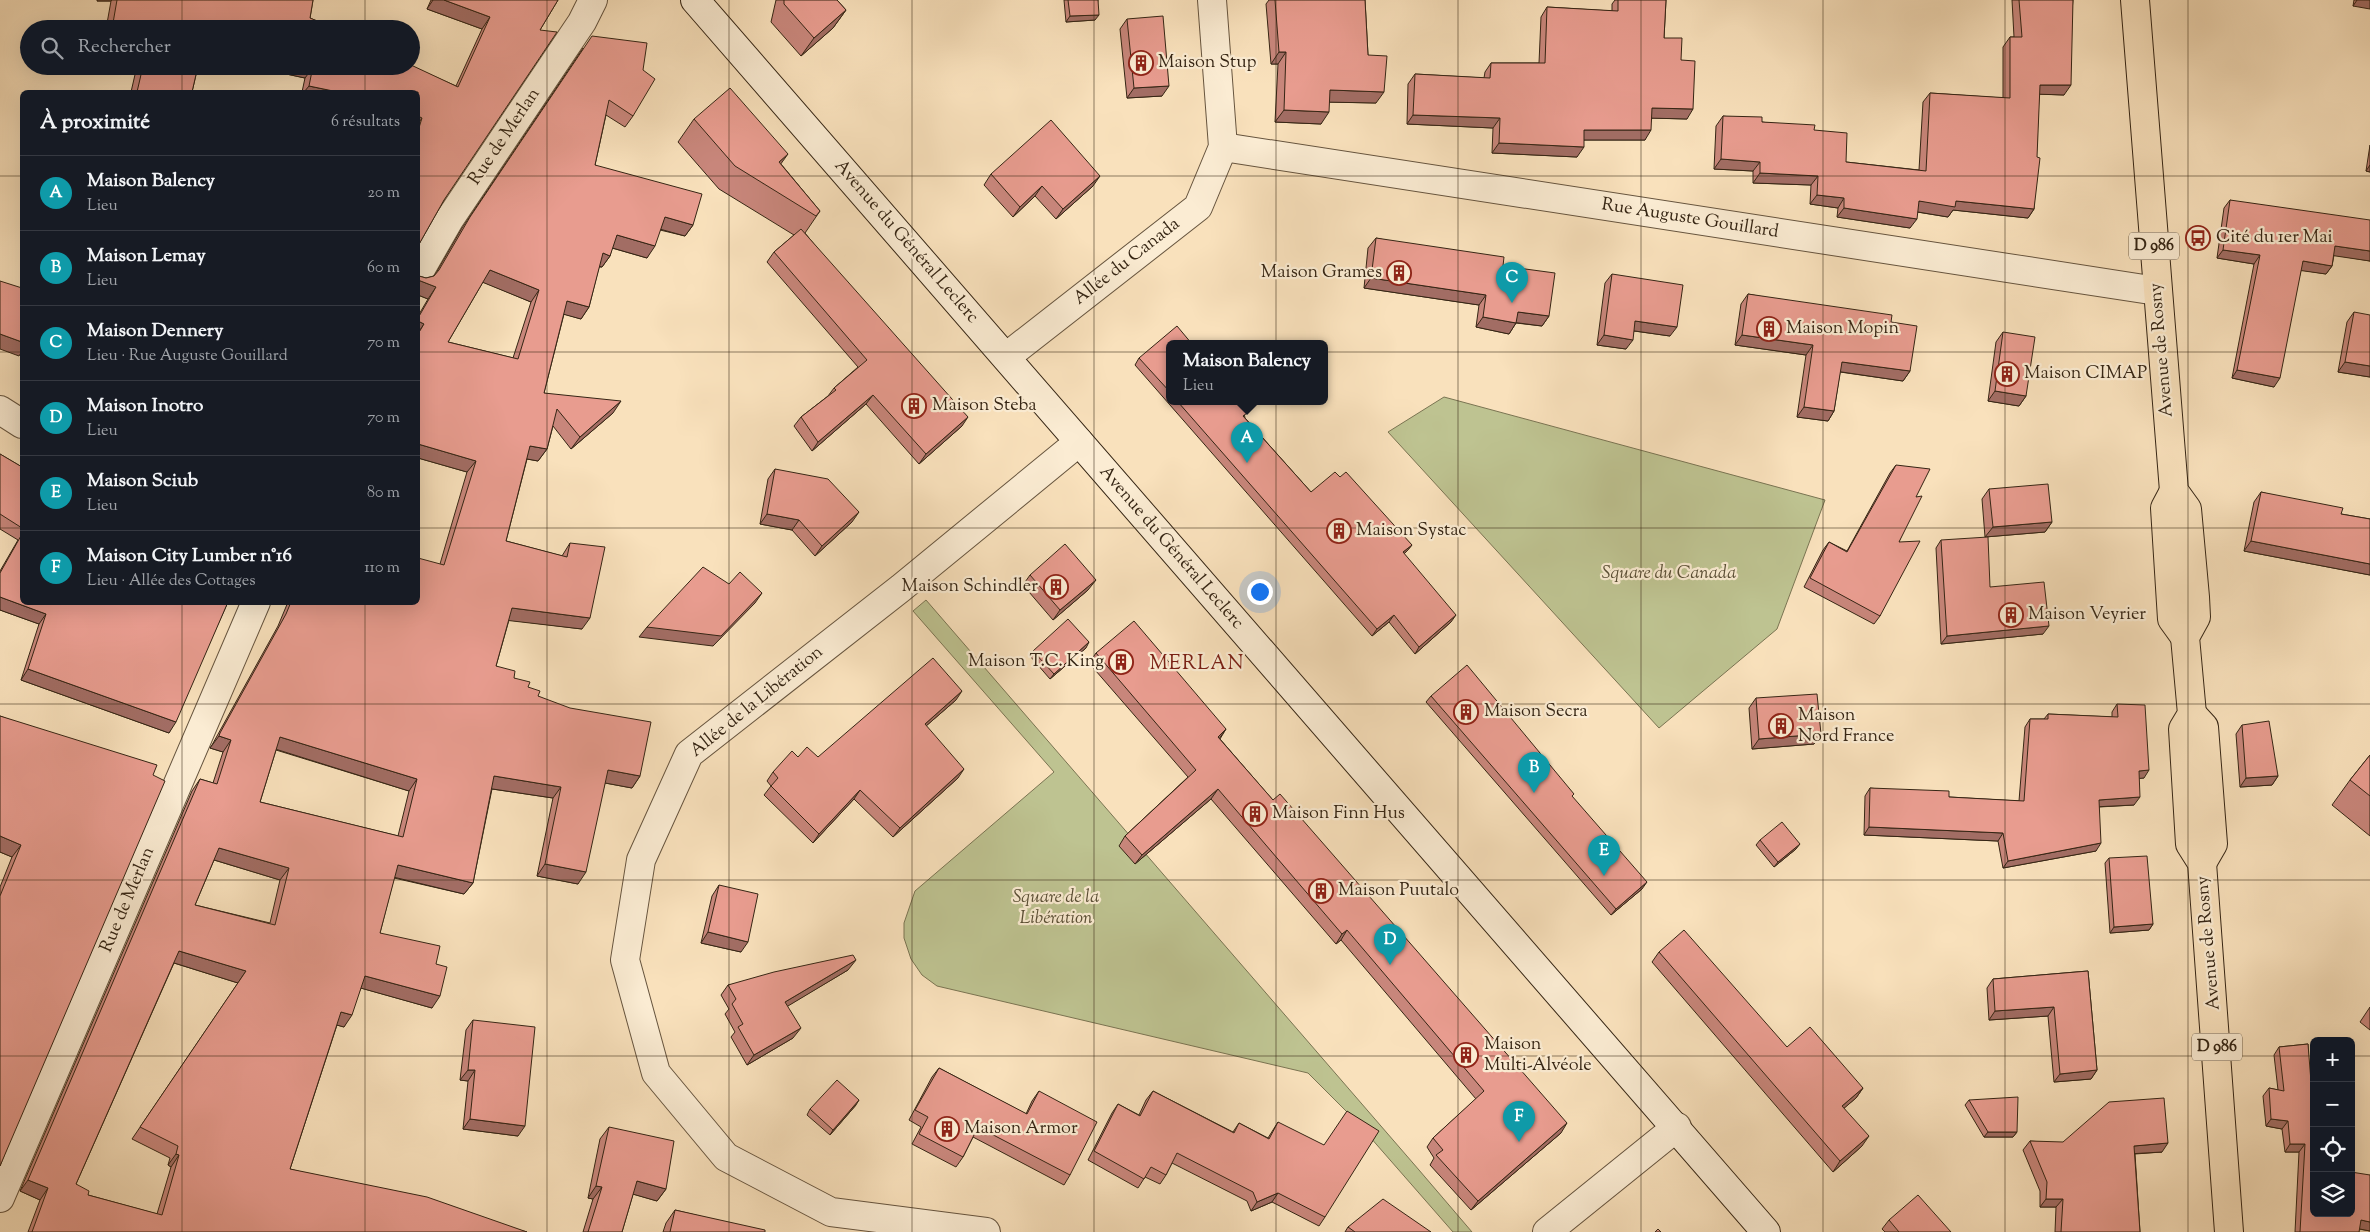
<!DOCTYPE html>
<html lang="fr">
<meta charset="utf-8">
<style>
body{margin:0;font-family:"Sorts Mill Goudy",serif;background:#20242c;color:#f1f3f6}
.controls{position:absolute;right:15px;bottom:15px;display:grid;overflow:hidden;border-radius:8px;box-shadow:0 5px 20px #0002}
.controls button{width:45px;height:45px;display:grid;place-items:center;padding:0;border:0;border-bottom:1px solid #363941;background:#171b24;color:#f1f3f6;font:25px sans-serif}
.you{position:absolute;left:1259px;top:591px;width:18px;height:18px;margin:-12px;border:4px solid #fff;border-radius:50%;background:#1a73e8;box-shadow:0 0 0 8px #1a73e833}
.badge{display:grid;place-items:center;width:32px;height:32px;border-radius:50%;background:#c59692;color:#fff;font-size:16px;font-weight:700}
.pin{position:absolute;translate:-50% -41px;filter:drop-shadow(0 1px 2px #0008)}
.pin::after{content:'';position:absolute;top:26px;width:18px;height:15px;background:inherit;clip-path:polygon(0 0,100% 0,50% 100%)}
.popup{position:absolute;left:1166px;top:340px;width:162px;height:65px;box-sizing:border-box;display:grid;place-content:center;border-radius:8px;background:#171b24;filter:drop-shadow(0 1px 4px #0005);font-size:16px;white-space:nowrap;color:#9ea1a6}
.popup b{font-size:19px;color:#f1f3f6}
.popup::after{content:'';position:absolute;left:50%;top:100%;margin-left:-10px;border:10px solid transparent;border-top-color:#171b24}
.list{margin:0;padding:0;list-style:none}
h2{display:flex;justify-content:space-between;align-items:center;height:65px;margin:0;padding:0 20px;font-size:21px}
h2 small{font-size:16px;font-weight:400;color:#9ea1a6}
.list li{display:grid;grid-template-columns:32px 1fr auto;gap:15px;align-items:center;box-sizing:border-box;height:75px;padding:0 20px;border-top:1px solid #363941}
.list b{display:block;font-size:19px;white-space:nowrap}
.list p{margin:0;font-size:16px;white-space:nowrap;color:#9ea1a6}
.list em{font-size:16px;font-style:normal;color:#9ea1a6}
.icon{flex:none;width:28px;height:28px;fill:none;stroke:currentColor;stroke-width:2;stroke-linecap:round;stroke-linejoin:round}
.map{position:relative;flex:none;width:2370px;height:1232px;overflow:hidden}
.search{position:absolute;background:#171b24;box-shadow:0 5px 20px #0002;left:20px;top:20px;width:400px;height:55px;display:flex;align-items:center;gap:12px;box-sizing:border-box;padding:0 18px;border-radius:28px;color:#9ea1a6;font-size:19px}
.panel{position:absolute;background:#171b24;box-shadow:0 5px 20px #0002;left:20px;top:90px;width:400px;height:515px;border-radius:8px}
.map>svg:first-child{display:block}
.green{fill:#bec391;stroke:#7a7452}
.lines{fill:none;stroke-linecap:round;stroke-linejoin:round}
.street-casing{stroke:#66543e;stroke-width:30}
.secondary-casing{stroke:#352514;stroke-width:30}
.primary-casing{stroke:#352514;stroke-width:30}
.street{stroke:#fbecd3;stroke-width:28}
.secondary{stroke:#fbecd3;stroke-width:28}
.primary{stroke:#f9e1bc;stroke-width:28}
.wall{fill:#c8867b;stroke:#352514;fill-rule:evenodd}
.shaded-wall{fill:#a26d64;stroke:#352514}
.building{fill:#e89c8f;stroke:#352514;fill-rule:evenodd}
.grid{fill:none;stroke:#352514;stroke-width:1;stroke-opacity:0.55}
.labels{text-anchor:middle;dominant-baseline:central;stroke-width:4.5;stroke-linejoin:round;paint-order:stroke}
.shield{fill:#fbecd3;stroke:#70614d;stroke-width:1}
.shield-label{font-size:16px;font-weight:bold;fill:#352514}
.poi-label{font-size:18px;fill:#352514;stroke:#fbecd3;text-anchor:start}
.street-label{font-size:18px;fill:#352514;stroke:#fbecd3}
.park-label{font-size:18px;font-style:italic;fill:#574c33;stroke:#fbecd3}
.quarter-label{font-size:20px;letter-spacing:1px;fill:#7a1f14;stroke:#fbecd3}
</style>
<div class="map">
<svg width="2370" height="1232" viewBox="0 0 2370 1232">
<rect width="100%" height="100%" fill="#f9e1bc"/>
<filter id="stains"><feTurbulence type="fractalNoise" baseFrequency=".004" numOctaves="4"/><feColorMatrix values="0 0 0 0 .2 0 0 0 0 .09 0 0 0 0 .02 0 0 0 .5 -.17"/></filter>
<radialGradient id="worn" r=".72"><stop offset=".6" stop-color="#630" stop-opacity="0"/><stop offset="1" stop-color="#630" stop-opacity=".3"/></radialGradient>
<g class="green">
<polygon points="1444,397 1825,500 1777,629 1659,728 1388,432"/>
<polygon points="926,600 1419,1170 1472,1232 1453,1232 1356,1121 1308,1073 937,986 922,975 911,959 904,938 904,923 915,891 1054,772 913,611"/>
</g>
<g class="lines">
<defs>
<g id="street">
<polyline points="1223,147 2157,291"/>
<polyline points="418,274 449,220 582,22 593,0"/>
<polyline points="1006,357 1198,207 1223,147 1212,0"/>
<polyline points="0,410 22,424"/>
<polyline points="0,1198 256,602"/>
<polyline points="986,1232 831,1212 726,1157 656,1073 625,960 641,860 689,754 901,588 1079,442"/>
<polyline points="1547,1232 1677,1127"/>
</g>
<polyline id="secondary" points="695,0 1766,1232"/>
<g id="primary">
<polyline points="2135,0 2174,491 2187,509 2195,597 2196,617 2185,637 2192,714 2183,729 2190,844 2202,863 2229,1232"/>
<polyline points="2174,491 2165,508 2172,619 2185,637"/>
<polyline points="2192,714 2204,727 2213,844 2202,863"/>
</g>
</defs>
<use href="#street" class="street-casing"/>
<use href="#secondary" class="secondary-casing"/>
<use href="#primary" class="primary-casing"/>
<use href="#street" class="street"/>
<use href="#secondary" class="secondary"/>
<use href="#primary" class="primary"/>
</g>
<g class="wall">
<polygon points="97,0 313,0 310,18 336,29 106,29 111,1 97,1"/>
<polygon points="431,0 558,0 540,30 418,246 418,92 302,92 305,78 249,66 411,66 456,86 482,29 427,9"/>
<polygon points="776,0 837,0 846,10 833,28 801,56 771,22"/>
<polygon points="1064,0 1098,0 1095,20 1066,22"/>
<polygon points="1269,0 1365,0 1368,55 1376,103 1329,102 1321,124 1275,122 1278,64 1271,64 1266,4"/>
<polygon points="1615,0 1666,0 1664,38 1681,60 1687,119 1652,118 1645,140 1584,140 1577,157 1492,153 1493,128 1407,124 1408,84 1415,74 1484,78 1485,72 1491,63 1539,63 1541,17 1547,7 1612,11 1612,4"/>
<polygon points="2012,0 2073,0 2064,95 2039,94 2034,209 2028,218 1953,210 1948,217 1917,212 1910,228 1837,217 1838,208 1810,204 1811,185 1753,183 1753,171 1714,169 1716,126 1723,116 1814,130 1846,162 1919,170 1923,102 1930,93 2003,98 2003,47 2010,37 2014,37"/>
<polygon points="2354,0 2370,0 2353,6"/>
<polygon points="1127,19 1162,96 1127,98 1120,29"/>
<path d="M583,48L633,116L625,127L606,115L595,165L693,225L685,236L660,230L647,258L612,248L610,256L602,267H599L589,307L581,319L564,314L544,393L613,413L571,449L553,426L547,449L538,461L527,459L506,541L562,556L570,543L582,629L509,620L496,666L514,678L528,687L538,696L640,776L632,788L605,783L578,884L537,876L553,798L492,789L473,883L464,894L394,878L380,933L436,964L432,1008L361,988L344,1027L337,1025L290,1169L527,1232H28L40,1200L20,1191L192,791L200,779L213,783L223,752L210,748L212,745L278,626L288,602H418L440,564L467,472L418,458V316L428,299L418,295V275L419,276L426,278L434,276L436,273L462,228ZM483,282L531,302L513,358L448,342ZM276,750L409,791L398,836L260,802ZM214,860L280,880L270,923L195,905ZM174,963L238,983L132,1139L170,1158L168,1165L171,1167L157,1214L88,1195L76,1184Z"/>
<polygon points="137,66 198,66 192,92 131,92"/>
<polygon points="694,119 781,164 820,211 805,233 962,426 919,464 866,404 812,451 794,426 801,417 828,396 834,388 858,367 767,262 774,252 794,235 719,189 678,142"/>
<polygon points="2370,145 2370,172 2366,171"/>
<polygon points="991,174 1093,186 1056,219 1035,196 1013,217 984,185"/>
<polygon points="2230,200 2370,261 2334,255 2332,266 2326,274 2301,270 2274,387 2232,378 2254,264 2217,258 2224,208"/>
<polygon points="1376,238 1503,266 1549,316 1542,326 1516,323 1509,334 1476,327 1479,305 1364,288 1368,248"/>
<polygon points="1612,274 1670,336 1634,331 1626,349 1597,345 1605,283"/>
<polygon points="1748,294 1891,322 1910,371 1903,381 1840,372 1834,411 1828,421 1797,417 1806,355 1735,345 1741,304"/>
<polygon points="2354,312 2370,377 2338,372 2347,322"/>
<polygon points="2003,332 2026,396 2019,406 1988,401 1996,342"/>
<polygon points="1170,344 1170,402 1242,402 1245,418 1311,492 1340,477 1412,545 1404,554 1451,622 1415,654 1389,622 1372,636 1135,365 1139,358"/>
<polygon points="0,454 22,467 22,602 228,602 169,733 21,680 39,624 0,610 0,571 18,540 0,529"/>
<polygon points="1896,465 1916,497 1899,542 1880,616 1874,624 1804,587 1823,550 1829,542 1847,551 1890,473"/>
<polygon points="775,469 852,522 815,556 792,530 760,524 768,479"/>
<polygon points="1989,489 2052,522 2045,532 1985,537 1982,499"/>
<polygon points="2261,492 2341,514 2370,519 2370,575 2244,551 2254,502"/>
<polygon points="1941,540 1990,587 2043,634 1941,644 1936,548"/>
<polygon points="1030,575 1088,590 1053,620 1023,585"/>
<polygon points="1086,648 1050,679 1030,656 1033,651"/>
<polygon points="1096,653 1226,729 1220,739 1561,1133 1471,1210 1430,1165 1434,1158 1427,1147 1433,1138 1476,1099 1341,940 1336,944 1211,799 1135,864 1119,846 1125,836 1188,777 1089,663"/>
<polygon points="1431,696 1642,889 1611,915 1426,702"/>
<polygon points="1756,698 1821,734 1814,744 1752,749 1749,708"/>
<polygon points="956,700 926,726 958,778 893,837 854,799 813,843 764,795 771,786 767,781 773,772 798,757 818,757"/>
<polygon points="2117,704 2144,778 2139,778 2134,805 2099,807 2096,851 2003,868 1998,841 1864,835 1865,796 1870,788 1949,797 2019,801 2025,727 2030,719 2044,719 2048,714 2112,717 2112,712"/>
<polygon points="0,716 153,775 0,1166 0,887 12,857 0,852"/>
<polygon points="2242,725 2278,776 2272,785 2240,787 2236,734"/>
<polygon points="2370,755 2370,836 2332,805 2350,780"/>
<polygon points="1760,840 1796,849 1774,867 1756,845"/>
<polygon points="2109,858 2153,924 2149,930 2110,933 2105,863"/>
<polygon points="719,885 741,952 701,943 712,896"/>
<polygon points="1659,952 1787,1047 1863,1088 1856,1098 1844,1108 1862,1146 1833,1172 1652,962"/>
<polygon points="848,970 787,1006 793,1038 747,1065 731,1037 735,1032 725,1014 729,1009 721,995 728,985"/>
<polygon points="2088,971 2097,1070 2091,1079 2054,1082 2048,1016 1989,1020 1987,988 1993,979"/>
<polygon points="2370,1007 2370,1030 2360,1022"/>
<polygon points="473,1020 518,1136 463,1129 468,1081 460,1080 466,1030"/>
<polygon points="2308,1044 2314,1213 2370,1175 2370,1231 2359,1229 2359,1232 2295,1232 2299,1152 2285,1152 2282,1129 2266,1126 2263,1096 2269,1088 2278,1090 2274,1055 2279,1047"/>
<polygon points="939,1068 1026,1114 1032,1101 1039,1091 1070,1175 1064,1185 973,1137 963,1157 956,1167 912,1144 921,1127 909,1120 932,1077"/>
<polygon points="1153,1091 1233,1132 1239,1123 1268,1138 1278,1122 1325,1217 1319,1226 1272,1202 1251,1211 1247,1201 1172,1163 1166,1175 1160,1184 1145,1177 1138,1188 1088,1160 1112,1113 1118,1104 1139,1115 1146,1100"/>
<polygon points="1969,1100 2017,1132 2013,1137 1984,1137 1965,1105"/>
<polygon points="856,1105 830,1135 807,1115 810,1109"/>
<polygon points="609,1127 666,1189 657,1201 633,1194 622,1232 583,1232 593,1199 588,1198 600,1139"/>
<polygon points="2030,1141 2162,1152 2135,1154 2140,1232 2055,1232 2056,1207 2040,1207 2040,1191 2023,1150"/>
<polygon points="675,1210 765,1232 663,1232 666,1223"/>
<polygon points="1889,1220 1951,1232 1885,1232 1882,1229"/>
<polygon points="1348,1227 1431,1232 1345,1232"/>
</g>
<g class="shaded-wall">
<polygon points="98,0 112,0 111,1 97,1"/>
<polygon points="433,0 444,0 490,17 482,29 427,9"/>
<polygon points="2357,0 2370,0 2370,9 2353,6"/>
<polygon points="846,10 833,28 801,56 814,38"/>
<polygon points="1099,15 1095,20 1066,22 1070,16"/>
<polygon points="113,23 151,25 148,29 109,29"/>
<polygon points="1279,52 1286,52 1278,64 1271,64"/>
<polygon points="228,66 247,66 245,69"/>
<polygon points="249,66 314,66 305,78"/>
<polygon points="2040,85 2071,85 2064,95 2033,94"/>
<polygon points="309,86 338,92 304,92"/>
<polygon points="1169,86 1162,96 1127,98 1134,88"/>
<polygon points="1330,90 1384,92 1376,103 1322,102"/>
<polygon points="1652,108 1693,109 1687,119 1646,118"/>
<polygon points="1284,110 1329,112 1321,124 1275,122"/>
<polygon points="1413,115 1500,118 1493,128 1407,124"/>
<polygon points="418,116 422,118 418,124"/>
<polygon points="1584,130 1651,130 1645,140 1577,140"/>
<polygon points="1499,143 1584,147 1577,157 1492,153"/>
<polygon points="788,154 772,176 763,184 779,162"/>
<polygon points="1721,159 1760,162 1753,171 1714,169"/>
<polygon points="2370,165 2370,172 2366,171"/>
<polygon points="1760,173 1818,176 1811,185 1753,183"/>
<polygon points="1100,176 1093,186 1056,219 1063,209"/>
<polygon points="1042,186 1035,196 1013,217 1020,207"/>
<polygon points="1817,195 1844,198 1838,208 1810,204"/>
<polygon points="1919,201 1956,201 2034,209 2028,218 1953,210 1948,217 1912,211"/>
<polygon points="1844,208 1917,219 1910,228 1837,217"/>
<polygon points="665,217 693,225 685,236 656,228"/>
<polygon points="617,235 655,246 647,258 609,247"/>
<polygon points="2335,246 2370,251 2370,261 2329,255"/>
<polygon points="2223,250 2260,255 2254,264 2217,258"/>
<polygon points="603,253 610,256 602,267 594,265"/>
<polygon points="2303,261 2332,266 2326,274 2297,270"/>
<polygon points="490,270 539,290 531,302 482,282"/>
<polygon points="1371,278 1486,295 1479,305 1364,288"/>
<polygon points="418,280 436,287 428,299 418,295"/>
<polygon points="567,301 589,307 581,319 559,313"/>
<polygon points="1518,312 1549,316 1542,326 1511,322"/>
<polygon points="1483,317 1516,323 1509,334 1476,327"/>
<polygon points="418,321 424,324 418,333"/>
<polygon points="1635,321 1677,327 1670,336 1628,330"/>
<polygon points="0,334 22,342 22,351 19,356 0,349"/>
<polygon points="1604,335 1633,340 1626,349 1597,345"/>
<polygon points="1742,335 1813,345 1806,355 1735,345"/>
<polygon points="1842,362 1910,371 1903,381 1835,371"/>
<polygon points="2345,362 2370,366 2370,377 2338,372"/>
<polygon points="2237,370 2280,378 2274,387 2232,378"/>
<polygon points="1995,391 2026,396 2019,406 1988,401"/>
<polygon points="873,395 866,404 812,451 818,442"/>
<polygon points="621,401 613,413 571,449 580,437"/>
<polygon points="1804,407 1834,411 1828,421 1797,417"/>
<polygon points="968,417 962,426 919,464 926,454"/>
<polygon points="418,444 476,461 467,472 418,458"/>
<polygon points="530,446 547,449 538,461 522,458"/>
<polygon points="859,512 852,522 815,556 822,546"/>
<polygon points="767,514 799,520 792,530 760,524"/>
<polygon points="2052,522 2045,532 1985,537 1993,527"/>
<polygon points="2251,541 2370,564 2370,575 2244,551"/>
<polygon points="1412,545 1407,551 1398,559 1403,552"/>
<polygon points="1096,580 1088,590 1053,620 1060,610"/>
<polygon points="762,593 755,603 713,646 639,637 647,627"/>
<polygon points="0,597 46,614 39,624 0,610"/>
<polygon points="512,608 590,618 582,629 504,620"/>
<polygon points="1394,615 1389,622 1372,636 1377,629"/>
<polygon points="1456,615 1451,622 1415,654 1419,647"/>
<polygon points="2049,626 2043,634 1941,644 1947,636"/>
<polygon points="1089,642 1086,648 1050,679 1054,674"/>
<polygon points="28,669 176,722 169,733 21,680"/>
<polygon points="962,691 956,700 918,733 925,724"/>
<polygon points="1226,729 1219,739 1218,737"/>
<polygon points="1821,734 1814,744 1752,749 1759,739"/>
<polygon points="219,736 231,740 223,752 210,748"/>
<polygon points="280,737 417,779 409,791 272,748"/>
<polygon points="964,769 958,778 893,837 900,828"/>
<polygon points="608,770 640,776 632,788 600,782"/>
<polygon points="2149,770 2144,778 2133,779 2139,771"/>
<polygon points="494,776 561,787 553,798 486,788"/>
<polygon points="2278,776 2272,785 2240,787 2246,778"/>
<polygon points="1218,789 1211,799 1135,864 1142,855"/>
<polygon points="860,790 854,799 813,843 819,834"/>
<polygon points="2140,797 2134,805 2093,807 2099,800"/>
<polygon points="1869,827 2003,833 1998,841 1864,835"/>
<polygon points="0,836 21,845 12,857 0,852"/>
<polygon points="2101,843 2096,851 2003,868 2008,861"/>
<polygon points="1800,844 1796,849 1774,867 1778,862"/>
<polygon points="219,848 289,868 280,880 211,859"/>
<polygon points="545,864 586,872 578,884 537,876"/>
<polygon points="398,865 473,883 464,894 389,876"/>
<polygon points="1647,882 1642,889 1611,915 1616,909"/>
<polygon points="2153,924 2149,930 2110,933 2114,927"/>
<polygon points="1347,930 1341,940 1336,944 1342,934"/>
<polygon points="708,932 748,942 741,952 701,943"/>
<polygon points="179,951 246,971 238,983 171,962"/>
<polygon points="856,960 848,970 778,1012 785,1002"/>
<polygon points="365,976 440,996 432,1008 357,987"/>
<polygon points="2054,1007 2048,1016 1989,1020 1995,1011"/>
<polygon points="341,1012 352,1015 344,1027 333,1024"/>
<polygon points="801,1028 793,1038 747,1065 754,1055"/>
<polygon points="468,1070 475,1070 468,1081 460,1080"/>
<polygon points="2097,1070 2091,1079 2054,1082 2060,1074"/>
<polygon points="1863,1088 1856,1098 1835,1116 1842,1106"/>
<polygon points="859,1100 856,1105 830,1135 833,1130"/>
<polygon points="470,1119 525,1126 518,1136 463,1129"/>
<polygon points="2271,1119 2288,1121 2282,1129 2266,1126"/>
<polygon points="1567,1123 1561,1133 1471,1210 1478,1201"/>
<polygon points="1988,1132 2017,1132 2013,1137 1984,1137"/>
<polygon points="1869,1136 1862,1146 1833,1172 1840,1161"/>
<polygon points="2168,1143 2162,1152 2128,1154 2134,1146"/>
<polygon points="2290,1144 2305,1144 2299,1152 2285,1152"/>
<polygon points="176,1154 179,1155 171,1167 168,1165"/>
<polygon points="28,1180 48,1188 40,1200 20,1191"/>
<polygon points="637,1181 666,1189 657,1201 629,1193"/>
<polygon points="596,1186 602,1187 593,1199 588,1198"/>
<polygon points="1278,1193 1272,1202 1251,1211 1257,1202"/>
<polygon points="2046,1199 2063,1199 2056,1207 2040,1207"/>
<polygon points="2361,1220 2370,1222 2370,1231 2355,1228"/>
</g>
<g class="building">
<polygon points="117,0 313,0 310,18 336,29 150,29 151,25 113,23"/>
<polygon points="444,0 558,0 540,30 557,32 444,200 418,246 418,131 422,118 418,116 418,92 338,92 309,86 313,66 411,66 411,65 458,87 490,17"/>
<polygon points="784,0 837,0 846,10 814,38 784,4"/>
<polygon points="1068,0 1098,0 1099,15 1070,16"/>
<polygon points="1275,0 1365,0 1368,55 1387,56 1384,92 1330,90 1329,112 1284,110 1286,52 1279,52"/>
<polygon points="1618,0 1666,0 1664,38 1682,38 1681,60 1695,61 1693,109 1652,108 1651,130 1584,130 1584,147 1499,143 1500,118 1413,115 1415,74 1490,78 1491,63 1545,63 1547,7 1618,11"/>
<polygon points="2019,0 2073,0 2071,85 2040,85 2037,157 2040,158 2034,209 1956,201 1955,207 1919,201 1917,219 1844,208 1844,198 1817,195 1818,176 1760,173 1760,162 1721,159 1723,116 1762,117 1762,122 1815,125 1814,130 1847,133 1846,162 1926,171 1930,93 2010,98 2010,37 2022,37"/>
<polygon points="1163,16 1169,86 1134,88 1127,19"/>
<path d="M592,36L647,43L643,70L655,79L633,116L609,100L595,165L702,194L693,225L665,217L655,246L617,235L610,256L603,253L589,307L567,301L544,393L621,401L580,437L557,409L547,449L530,446L506,541L567,557L570,543L605,547L590,618L512,608L496,666L515,671L514,678L530,682L528,687L540,691L538,696L570,708L651,722L640,776L608,770L586,872L545,864L561,787L494,776L473,883L398,865L380,933L440,946L436,964L447,967L440,996L365,976L352,1015L341,1012L290,1169L427,1197L527,1232H32L48,1188L28,1180L200,779L217,784L231,740L219,736L220,733L286,614L291,602H418V558L444,565L476,461L418,444V334L424,324L418,321V318L436,287L418,280V275L419,276L426,278L434,276L439,270L470,217ZM490,270L539,290L518,359L448,342ZM280,737L417,779L403,837L260,802ZM219,848L289,868L275,925L195,905ZM179,951L246,971L140,1127L178,1146L176,1154L179,1155L162,1215L88,1195L89,1191L76,1184Z"/>
<polygon points="143,66 198,66 192,92 137,92"/>
<polygon points="730,88 788,154 779,162 820,211 816,216 735,166 694,119"/>
<polygon points="1051,120 1100,176 1063,209 1042,186 1020,207 991,174"/>
<polygon points="2230,200 2370,220 2370,251 2335,246 2332,266 2303,261 2280,378 2237,370 2260,255 2223,250"/>
<polygon points="801,229 968,417 926,454 873,395 818,442 801,417 836,390 834,388 867,360 774,252"/>
<polygon points="1376,238 1504,257 1503,266 1555,273 1549,316 1518,312 1516,323 1483,317 1486,295 1371,278"/>
<polygon points="1612,274 1683,285 1677,327 1635,321 1633,340 1604,335"/>
<polygon points="0,281 22,288 22,342 0,334"/>
<polygon points="1748,294 1892,315 1891,322 1917,326 1910,371 1842,362 1834,411 1804,407 1813,345 1742,335"/>
<polygon points="2354,312 2370,315 2370,366 2345,362"/>
<polygon points="1177,326 1192,344 1170,344 1170,392 1139,358"/>
<polygon points="2003,332 2035,337 2026,396 1995,391"/>
<polygon points="1178,402 1242,402 1250,411 1243,416 1311,492 1335,472 1340,477 1346,472 1412,545 1403,552 1456,615 1419,647 1394,615 1377,629"/>
<polygon points="0,454 22,467 22,528 0,514"/>
<polygon points="1896,465 1930,469 1916,497 1922,496 1899,542 1920,541 1880,616 1810,578 1829,542 1847,552"/>
<polygon points="775,469 828,479 859,512 822,546 799,520 767,514"/>
<polygon points="2048,484 2052,522 1993,527 1989,489"/>
<polygon points="2261,492 2343,508 2341,514 2370,519 2370,564 2251,541"/>
<polygon points="22,534 22,602 228,602 176,722 28,669 46,614 0,597 0,573"/>
<polygon points="1988,537 1990,587 2044,582 2049,626 1947,636 1941,540"/>
<polygon points="1065,544 1096,580 1060,610 1030,575"/>
<polygon points="703,567 729,584 740,572 762,593 721,636 647,627"/>
<polygon points="1068,619 1089,642 1054,674 1033,651"/>
<polygon points="1134,621 1226,729 1218,737 1273,800 1280,794 1567,1123 1478,1201 1436,1155 1443,1150 1433,1138 1484,1091 1347,930 1342,934 1218,789 1142,855 1125,836 1196,770 1096,653"/>
<polygon points="933,658 962,691 925,724 964,769 900,828 860,790 819,834 771,786 778,778 773,772 792,751 798,757 807,747 818,757"/>
<polygon points="1467,665 1574,794 1572,796 1647,882 1616,909 1431,696"/>
<polygon points="1817,694 1821,734 1759,739 1756,698"/>
<polygon points="2117,704 2145,705 2149,770 2139,771 2140,797 2099,800 2101,843 2008,861 2003,833 1869,827 1870,788 1949,791 1949,797 2024,801 2030,719 2048,719 2048,714 2118,717"/>
<polygon points="0,716 157,765 153,775 165,781 0,1166 0,896 21,845 0,836"/>
<polygon points="2269,721 2278,776 2246,778 2242,725"/>
<polygon points="2370,755 2370,796 2350,780"/>
<polygon points="1782,822 1800,844 1778,862 1760,840"/>
<polygon points="2147,856 2153,924 2114,927 2109,858"/>
<polygon points="719,885 758,894 748,942 708,932"/>
<polygon points="1684,930 1787,1047 1810,1027 1863,1088 1842,1106 1869,1136 1840,1161 1659,952"/>
<polygon points="853,955 856,960 785,1002 801,1028 754,1055 738,1027 743,1024 732,1004 736,999 728,985 774,972"/>
<polygon points="2088,971 2097,1070 2060,1074 2054,1007 1995,1011 1993,979"/>
<polygon points="473,1020 535,1027 525,1126 470,1119 475,1070 468,1070"/>
<polygon points="2308,1044 2314,1120 2314,1213 2351,1213 2351,1172 2370,1175 2370,1222 2361,1220 2359,1232 2300,1232 2305,1144 2290,1144 2288,1121 2271,1119 2269,1088 2284,1091 2279,1047"/>
<polygon points="939,1068 1027,1114 1039,1091 1097,1122 1070,1175 978,1127 963,1157 919,1134 928,1117 915,1110"/>
<polygon points="837,1080 859,1100 833,1130 810,1109"/>
<polygon points="1153,1091 1234,1133 1239,1123 1269,1139 1278,1122 1324,1145 1347,1111 1379,1131 1325,1217 1278,1193 1257,1202 1253,1192 1177,1153 1166,1175 1151,1167 1144,1179 1094,1151 1118,1104 1140,1116"/>
<polygon points="2018,1097 2017,1132 1988,1132 1969,1100"/>
<polygon points="2164,1098 2168,1143 2134,1146 2140,1232 2061,1232 2063,1199 2046,1199 2047,1182 2030,1141 2063,1142 2109,1102"/>
<polygon points="609,1127 674,1141 666,1189 637,1181 622,1232 588,1232 602,1187 596,1186"/>
<polygon points="1918,1195 1951,1232 1899,1232 1889,1220"/>
<polygon points="1383,1199 1431,1232 1355,1232 1348,1227"/>
<polygon points="675,1210 765,1230 765,1232 670,1232"/>
<polygon points="1658,1229 1661,1232 1655,1232"/>
</g>
<path class="grid" d="M182,0V29M365,0V29M547,0V1232M729,0V1232M912,0V1232M1094,0V1232M1276,0V1232M1458,0V1232M1641,0V1232M1823,0V1232M2005,0V1232M2188,0V1232M182,66V92M365,66V92M0,176H22M418,176H2370M0,352H22M418,352H2370M0,528H22M418,528H2370M182,602V1232M365,602V1232M0,704H2370M0,880H2370M0,1056H2314M2351,1056H2370"/>
<defs>
<symbol id="building-ring" viewBox="-11 -11 22 22"><circle r="9.5" fill="#fbecd3" stroke="#8f2418" stroke-width="1.5"/><path d="M-4-6H4V6H1V3H-1V6H-4ZM-2.5-4.3h1.7v1.8h-1.7ZM.8-4.3h1.7v1.8H.8ZM-2.5-1h1.7V.8h-1.7ZM.8-1h1.7V.8H.8Z" fill="#8f2418"/></symbol>
<symbol id="bus-ring" viewBox="-11 -11 22 22"><circle r="9.5" fill="#fbecd3" stroke="#8f2418" stroke-width="1.5"/><path d="M-5-6H5V4H4V6H2V4H-2V6H-4V4H-5ZM-3.5-4V0h7V-4ZM-3.5 1.2v1.5H-2V1.2ZM2 1.2v1.5H3.5V1.2Z" fill="#8f2418"/></symbol>
</defs>
<g fill-rule="evenodd">
<use href="#building-ring" x="1127" y="49" width="28" height="28"/>
<use href="#bus-ring" x="2184" y="224" width="28" height="28"/>
<use href="#building-ring" x="1385" y="259" width="28" height="28"/>
<use href="#building-ring" x="1755" y="315" width="28" height="28"/>
<use href="#building-ring" x="1993" y="360" width="28" height="28"/>
<use href="#building-ring" x="900" y="392" width="28" height="28"/>
<use href="#building-ring" x="1325" y="517" width="28" height="28"/>
<use href="#building-ring" x="1042" y="573" width="28" height="28"/>
<use href="#building-ring" x="1997" y="601" width="28" height="28"/>
<use href="#building-ring" x="1107" y="648" width="28" height="28"/>
<use href="#building-ring" x="1452" y="698" width="28" height="28"/>
<use href="#building-ring" x="1767" y="712" width="28" height="28"/>
<use href="#building-ring" x="1241" y="800" width="28" height="28"/>
<use href="#building-ring" x="1307" y="877" width="28" height="28"/>
<use href="#building-ring" x="1452" y="1041" width="28" height="28"/>
<use href="#building-ring" x="933" y="1115" width="28" height="28"/>
</g>
<g class="labels">
<g class="shield">
<rect x="2129" y="232.5" width="50" height="27" rx="4"/>
<rect x="2192" y="1033.5" width="50" height="27" rx="4"/>
</g>
<g class="shield-label">
<text x="2154" y="246">D 986</text>
<text x="2217" y="1047">D 986</text>
</g>
<g class="poi-label">
<text x="1158" y="63">Maison Stup</text>
<text x="2216" y="238">Cité du 1er Mai</text>
<text x="1382" y="273" text-anchor="end">Maison Grames</text>
<text x="1786" y="329">Maison Mopin</text>
<text x="2024" y="374">Maison CIMAP</text>
<text x="932" y="406">Maison Steba</text>
<text x="1356" y="531">Maison Systac</text>
<text x="1038" y="587" text-anchor="end">Maison Schindler</text>
<text x="2028" y="615">Maison Veyrier</text>
<text x="1104" y="662" text-anchor="end">Maison T.C. King</text>
<text x="1484" y="712">Maison Secra</text>
<text x="1798" y="716">Maison<tspan x="1798" dy="21">Nord France</tspan></text>
<text x="1272" y="814">Maison Finn Hus</text>
<text x="1338" y="891">Maison Puutalo</text>
<text x="1484" y="1045">Maison<tspan x="1484" dy="21">Multi-Alvéole</tspan></text>
<text x="964" y="1129">Maison Armor</text>
</g>
<g class="street-label">
<text transform="translate(505 137) rotate(-56)">Rue de Merlan</text>
<text transform="translate(1690 219) rotate(9)">Rue Auguste Gouillard</text>
<text transform="translate(906 242) rotate(49)">Avenue du Général Leclerc</text>
<text transform="translate(1127 262) rotate(-38)">Allée du Canada</text>
<text transform="translate(2162 350) rotate(-95)">Avenue de Rosny</text>
<text transform="translate(1171 548) rotate(49)">Avenue du Général Leclerc</text>
<text transform="translate(757 702) rotate(-39)">Allée de la Libération</text>
<text transform="translate(128 900) rotate(-67)">Rue de Merlan</text>
<text transform="translate(2209 943) rotate(-95)">Avenue de Rosny</text>
</g>
<g class="park-label">
<text x="1669" y="574">Square du Canada</text>
<text x="1056" y="898">Square de la<tspan x="1056" dy="21">Libération</tspan></text>
</g>
<g class="quarter-label">
<text x="1197" y="664">MERLAN</text>
</g>
</g>
<rect width="100%" height="100%" filter="url(#stains)"/>
<rect width="100%" height="100%" fill="url(#worn)"/>
</svg>
<div class="controls">
<button>+</button>
<button>−</button>
<button><svg class="icon" aria-label="locate" viewBox="0 0 24 24"><circle cx="12" cy="12" r="6"/><path d="M12 2v4M12 18v4M2 12h4M18 12h4"/></svg></button>
<button><svg class="icon" aria-label="layers" viewBox="0 0 24 24"><path d="M12 4l9 5-9 5-9-5zM3 14l9 5 9-5"/></svg></button>
</div>
<div class="you"></div>
<div class="pin badge" style="left:1247px;top:463px;background:#0f9aa8">A</div>
<div class="popup"><b>Maison Balency</b>Lieu</div>
<div class="pin badge" style="left:1534px;top:793px;background:#0f9aa8">B</div>
<div class="pin badge" style="left:1512px;top:303px;background:#0f9aa8">C</div>
<div class="pin badge" style="left:1390px;top:965px;background:#0f9aa8">D</div>
<div class="pin badge" style="left:1604px;top:876px;background:#0f9aa8">E</div>
<div class="pin badge" style="left:1519px;top:1142px;background:#0f9aa8">F</div>
<div class="search"><svg class="icon" aria-label="search" viewBox="0 0 24 24"><circle cx="10" cy="10" r="6"/><path d="M15 15l6 6"/></svg>Rechercher</div>
<section class="panel">
<h2>À proximité<small>6 résultats</small></h2>
<ul class="list">
<li><span class="badge" style="background:#0f9aa8">A</span><div><b>Maison Balency</b><p>Lieu</p></div><em>20 m</em></li>
<li><span class="badge" style="background:#0f9aa8">B</span><div><b>Maison Lemay</b><p>Lieu</p></div><em>60 m</em></li>
<li><span class="badge" style="background:#0f9aa8">C</span><div><b>Maison Dennery</b><p>Lieu · Rue Auguste Gouillard</p></div><em>70 m</em></li>
<li><span class="badge" style="background:#0f9aa8">D</span><div><b>Maison Inotro</b><p>Lieu</p></div><em>70 m</em></li>
<li><span class="badge" style="background:#0f9aa8">E</span><div><b>Maison Sciub</b><p>Lieu</p></div><em>80 m</em></li>
<li><span class="badge" style="background:#0f9aa8">F</span><div><b>Maison City Lumber n°16</b><p>Lieu · Allée des Cottages</p></div><em>110 m</em></li>
</ul>
</section>
</div>
